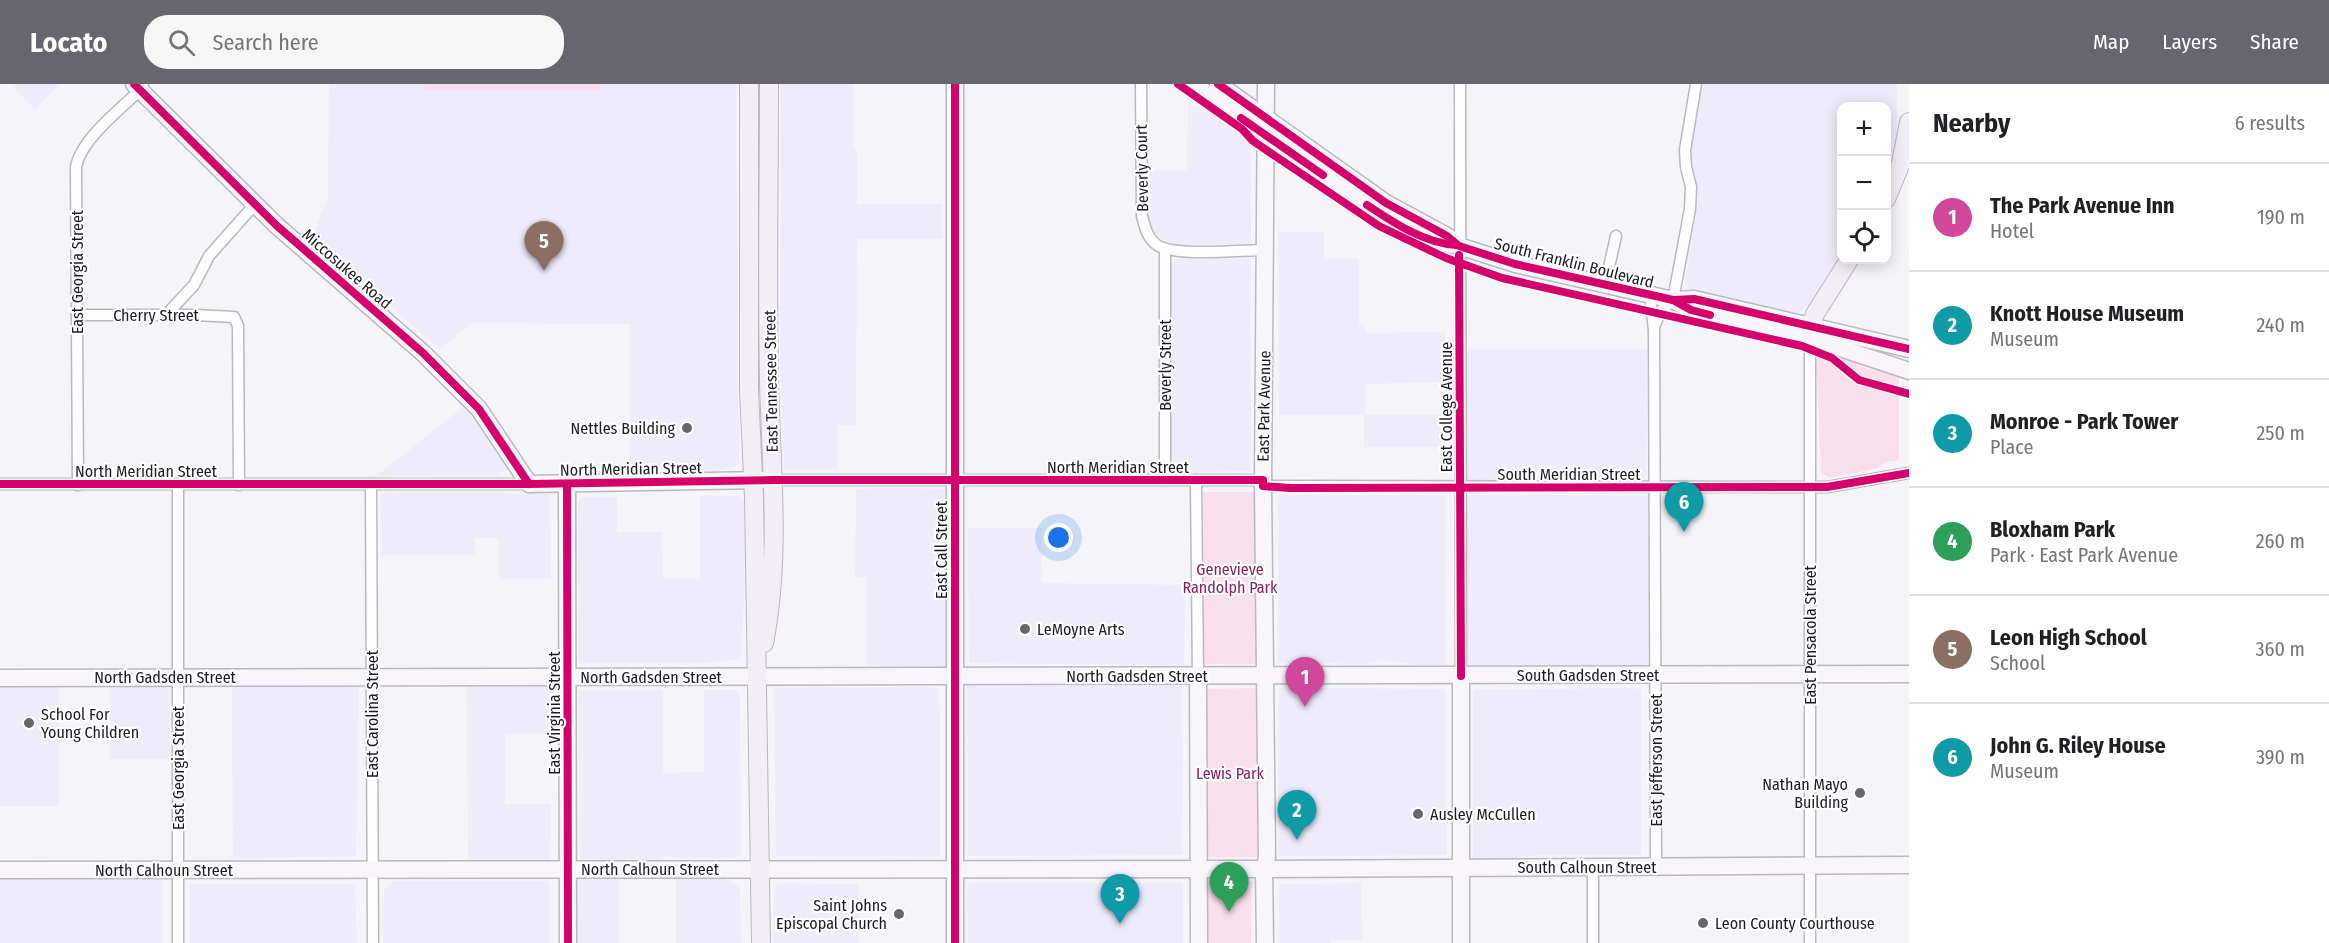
<!DOCTYPE html>
<meta charset="utf-8">
<style>
body{margin:0;font-family:"Fira Sans Condensed",sans-serif;background:#f6f6f6;color:#202124}
.controls{position:absolute;right:18px;top:18px;display:grid;overflow:hidden;border-radius:12px;box-shadow:0 3px 15px #0003}
.controls button{width:54px;height:54px;display:grid;place-items:center;padding:0;border:0;border-bottom:2px solid #e0e0e0;background:#fff;color:#202124;font:30px sans-serif}
.you{position:absolute;left:1059px;top:454px;width:21px;height:21px;margin:-15px;border:4px solid #fff;border-radius:50%;background:#1a73e8;box-shadow:0 0 0 9px #1a73e833}
.badge{display:grid;place-items:center;width:39px;height:39px;border-radius:50%;background:#67666e;color:#fff;font-size:20px;font-weight:700}
.pin{position:absolute;translate:-50% -50px;filter:drop-shadow(0 2px 3px #0008)}
.pin::after{content:'';position:absolute;top:32px;width:21px;height:18px;background:inherit;clip-path:polygon(0 0,100% 0,50% 100%)}
.list{margin:0;padding:0;list-style:none}
h2{display:flex;justify-content:space-between;align-items:center;height:78px;margin:0;padding:0 24px;font-size:26px}
h2 small{font-size:20px;font-weight:400;color:#757577}
.list li{display:grid;grid-template-columns:39px 1fr auto;gap:18px;align-items:center;box-sizing:border-box;height:108px;padding:0 24px;border-top:2px solid #e0e0e0}
.list b{display:block;font-size:22px;white-space:nowrap}
.list p{margin:0;font-size:20px;white-space:nowrap;color:#757577}
.list em{font-size:20px;font-style:normal;color:#757577}
.icon{flex:none;width:33px;height:33px;fill:none;stroke:currentColor;stroke-width:2;stroke-linecap:round;stroke-linejoin:round}
.map{position:relative;flex:none;width:1909px;height:859px;overflow:hidden}
header{display:flex;align-items:center;gap:36px;box-sizing:border-box;height:84px;padding:0 30px;background:#67666e;color:#fff}
header strong{font-size:28px}
nav{display:flex;gap:33px;margin-inline-start:auto;font-size:21px}
.search{width:420px;height:54px;background:#f6f6f6;display:flex;align-items:center;gap:15px;box-sizing:border-box;padding:0 21px;border-radius:24px;color:#757577;font-size:22px}
main{display:flex}
aside{flex:1;background:#fff}
.map>svg:first-child{display:block}
.built{fill:#eeecfb}
.green{fill:#f9deec}
.lines{fill:none;stroke-linecap:round;stroke-linejoin:round}
.street-casing{stroke:#b9b8bf;stroke-width:13}
.secondary-casing{stroke:#b9b8bf;stroke-width:19}
.primary-casing{stroke:#bdb4c1;stroke-width:20}
.street{stroke:#fefdfe;stroke-width:10}
.secondary{stroke:#f8f6fa;stroke-width:16}
.primary{stroke:#f3eef5;stroke-width:18}
.cycleway-casing{stroke:#fff;stroke-width:11}
.cycleway{stroke:#d6006c;stroke-width:8}
.poi-dot{fill:#67666e;stroke:#fff;stroke-width:2}
.labels{text-anchor:middle;dominant-baseline:central;stroke-width:4.5;stroke-linejoin:round;paint-order:stroke}
.street-label{font-size:16px;fill:#1b1924;stroke:#fff}
.poi-label{font-size:16px;fill:#1b1924;stroke:#fff;text-anchor:start}
.park-label{font-size:16px;fill:#871f5b;stroke:#fff}
</style>
<header>
<strong>Locato</strong>
<div class="search"><svg class="icon" aria-label="search" viewBox="0 0 24 24"><circle cx="10" cy="10" r="6"/><path d="M15 15l6 6"/></svg>Search here</div>
<nav><a>Map</a><a>Layers</a><a>Share</a></nav>
</header>
<main>
<div class="map">
<svg width="1909" height="859" viewBox="0 0 1909 859">
<rect width="100%" height="100%" fill="#f5f4f8"/>
<g class="built">
<polygon points="11,0 61,0 35,25"/>
<polygon points="329,0 736,0 739,381 716,387 630,390 630,240 471,239 440,266 312,154 328,112"/>
<polygon points="781,0 853,0 853,65 857,66 857,120 942,120 942,155 857,155 856,342 837,341 837,385 784,385 780,281"/>
<polygon points="1703,0 1897,0 1897,56 1894,76 1887,98 1886,22 1842,22 1841,170 1809,221 1799,228 1794,229 1686,204 1685,200 1698,115 1691,66"/>
<polygon points="1188,18 1243,51 1251,60 1251,160 1172,161 1165,159 1152,146 1147,134 1148,87 1187,86"/>
<polygon points="1278,148 1324,148 1324,175 1359,175 1359,241 1365,241 1365,249 1445,248 1446,298 1365,300 1365,331 1445,331 1444,363 1364,363 1364,331 1279,331"/>
<polygon points="1177,175 1251,175 1251,387 1175,388 1171,384 1171,179"/>
<polygon points="1466,265 1647,265 1646,392 1643,396 1639,398 1467,398"/>
<polygon points="465,322 509,377 511,384 495,391 376,392"/>
<polygon points="886,404 949,405 949,583 866,582 866,493 855,493 856,405"/>
<polygon points="437,408 550,410 551,495 499,495 499,454 475,454 475,471 382,471 380,412 383,409"/>
<polygon points="1470,410 1648,412 1648,578 1646,581 1472,581 1469,579 1467,573 1466,414"/>
<polygon points="1278,411 1446,411 1445,581 1418,582 1408,579 1381,576 1367,580 1278,578"/>
<polygon points="700,412 739,412 744,418 745,494 741,575 702,579 579,579 578,419 580,415 583,413 617,413 617,448 662,448 663,495 700,495"/>
<polygon points="968,444 1041,444 1042,499 1185,501 1184,581 969,579"/>
<polygon points="1181,597 1183,677 1182,771 968,772 967,601"/>
<polygon points="110,599 167,602 171,607 170,675 110,675"/>
<polygon points="550,599 556,608 551,621 551,649 505,650 505,720 551,720 550,777 546,782 468,782 467,600"/>
<polygon points="279,600 359,601 356,772 233,775 232,602"/>
<rect x="0" y="601" width="59" height="121"/>
<polygon points="928,603 938,605 940,630 940,773 776,772 774,604"/>
<polygon points="1278,604 1445,605 1447,771 1278,772"/>
<polygon points="1628,604 1641,605 1641,771 1536,771 1504,779 1473,779 1473,606"/>
<polygon points="663,606 663,689 704,688 704,606 737,606 740,613 741,770 733,774 676,774 663,772 662,779 580,779 579,607"/>
<polygon points="162,792 162,859 0,859 0,795 4,793"/>
<polygon points="676,793 714,793 728,796 740,804 741,859 676,859"/>
<rect x="576" y="794" width="43" height="65"/>
<polygon points="392,797 549,797 549,859 383,859 384,806"/>
<polygon points="778,799 859,800 859,859 774,859 774,806"/>
<polygon points="970,799 1183,799 1183,859 968,859 967,802"/>
<polygon points="1361,799 1362,856 1331,856 1331,859 1279,859 1279,800"/>
<polygon points="190,800 355,800 357,859 190,859"/>
</g>
<g class="green">
<rect x="425" y="0" width="175" height="6"/>
<polygon points="1822,266 1836,270 1868,285 1899,292 1899,376 1886,378 1878,384 1830,394 1821,388 1816,273"/>
<polygon points="1203,408 1256,408 1257,580 1204,580"/>
<polygon points="1257,604 1258,773 1205,773 1202,605"/>
<polygon points="1207,797 1252,797 1251,859 1207,859"/>
</g>
<g class="lines">
<defs>
<g id="street">
<path d="M1141,0L1142,132C1145,143 1147,154 1157,161C1174,173 1242,166 1266,166"/>
<polyline points="1460,0 1461,592"/>
<polyline points="1605,201 1616,152"/>
<polyline points="1650,211 1654,246 1656,782"/>
<polyline points="77,231 195,231 234,233 238,242 239,401"/>
<polyline points="166,231 194,201 209,172 255,120"/>
<polyline points="1654,243 1661,227 1673,216 1690,125 1691,103 1686,83 1685,66 1696,0"/>
<polyline points="774,396 1263,396"/>
<polyline points="1165,396 1165,165"/>
<polyline points="1196,396 1198,592"/>
<polyline points="0,400 529,400"/>
<polyline points="371,400 373,859"/>
<path d="M78,401L76,83C81,55 121,25 140,6L143,0"/>
<polyline points="178,401 178,859"/>
<polyline points="1263,402 1827,403 1909,389"/>
<polyline points="1593,783 1593,859"/>
<polyline points="1810,859 1810,252"/>
</g>
<g id="secondary">
<polyline points="134,0 276,141 423,269 479,325 529,400 767,396"/>
<polyline points="1193,0 1379,129 1428,155 1452,161"/>
<polyline points="1218,0 1386,119 1447,152 1459,162 1515,180 1673,216 1691,226 1819,257 1909,287"/>
<polyline points="1673,216 1694,215 1909,265"/>
<polyline points="567,400 568,859"/>
<polyline points="1198,592 1199,859"/>
<polyline points="1461,592 1461,859"/>
<polyline points="0,594 1909,590"/>
<polyline points="0,786 1264,785 1909,781"/>
<polyline points="955,859 955,0"/>
<polyline points="1265,859 1264,785 1267,773 1263,402 1266,0"/>
</g>
<g id="primary">
<polyline points="749,0 749,306 754,414 761,859"/>
<polyline points="1886,115 1901,79 1909,38"/>
<polyline points="1811,242 1815,230 1849,176"/>
<path d="M764,559C781,472 771,383 769,296C767,197 769,98 769,0"/>
</g>
</defs>
<use href="#street" class="street-casing"/>
<use href="#secondary" class="secondary-casing"/>
<use href="#primary" class="primary-casing"/>
<use href="#street" class="street"/>
<use href="#secondary" class="secondary"/>
<use href="#primary" class="primary"/>
<defs>
<g id="cycleway">
<polyline points="134,0 276,141 423,269 479,325 529,400"/>
<polyline points="1178,0 1242,45 1253,57 1379,142 1446,174 1502,194 1802,262 1832,274 1859,296 1909,310"/>
<polyline points="1218,0 1386,119 1447,152 1459,162 1515,180 1673,216 1691,226 1710,231"/>
<polyline points="1241,34 1323,91"/>
<path d="M1367,121C1394,139 1424,159 1456,161"/>
<polyline points="1459,171 1461,592"/>
<polyline points="1673,216 1694,215 1909,265"/>
<polyline points="0,400 529,400 774,396 1263,396 1263,402 1290,404 1827,403 1909,389"/>
<polyline points="567,400 568,859"/>
<polyline points="955,859 955,0"/>
</g>
</defs>
<use href="#cycleway" class="cycleway-casing"/>
<use href="#cycleway" class="cycleway"/>
</g>
<g class="poi-dot">
<circle cx="687" cy="344" r="6"/>
<circle cx="1025" cy="545" r="6"/>
<circle cx="29" cy="639" r="6"/>
<circle cx="1860" cy="709" r="6"/>
<circle cx="1418" cy="730" r="6"/>
<circle cx="899" cy="830" r="6"/>
<circle cx="1703" cy="839" r="6"/>
</g>
<g class="labels">
<g class="street-label">
<text transform="translate(1142 84) rotate(-91)">Beverly Court</text>
<text transform="translate(1574 179) rotate(14)">South Franklin Boulevard</text>
<text transform="translate(347 185) rotate(41)">Miccosukee Road</text>
<text transform="translate(77 188) rotate(-90)">East Georgia Street</text>
<text x="156" y="231">Cherry Street</text>
<text transform="translate(1165 281) rotate(-90)">Beverly Street</text>
<text transform="translate(771 297) rotate(-91)">East Tennessee Street</text>
<text transform="translate(1264 322) rotate(-89)">East Park Avenue</text>
<text transform="translate(1446 323) rotate(-90)">East College Avenue</text>
<text x="1118" y="383">North Meridian Street</text>
<text transform="translate(631 385) rotate(-1)">North Meridian Street</text>
<text x="146" y="387">North Meridian Street</text>
<text x="1569" y="390">South Meridian Street</text>
<text transform="translate(941 466) rotate(-90)">East Call Street</text>
<text transform="translate(1810 551) rotate(-90)">East Pensacola Street</text>
<text x="1588" y="591">South Gadsden Street</text>
<text x="1137" y="592">North Gadsden Street</text>
<text x="165" y="593">North Gadsden Street</text>
<text x="651" y="593">North Gadsden Street</text>
<text transform="translate(554 629) rotate(-90)">East Virginia Street</text>
<text transform="translate(372 630) rotate(-90)">East Carolina Street</text>
<text transform="translate(1656 676) rotate(-90)">East Jefferson Street</text>
<text transform="translate(178 684) rotate(-90)">East Georgia Street</text>
<text x="1587" y="783">South Calhoun Street</text>
<text x="650" y="785">North Calhoun Street</text>
<text x="164" y="786">North Calhoun Street</text>
</g>
<g class="poi-label">
<text x="675" y="344" text-anchor="end">Nettles Building</text>
<text x="1037" y="545">LeMoyne Arts</text>
<text x="41" y="630">School For<tspan x="41" dy="18">Young Children</tspan></text>
<text x="1848" y="700" text-anchor="end">Nathan Mayo<tspan x="1848" dy="18">Building</tspan></text>
<text x="1430" y="730">Ausley McCullen</text>
<text x="887" y="821" text-anchor="end">Saint Johns<tspan x="887" dy="18">Episcopal Church</tspan></text>
<text x="1715" y="839">Leon County Courthouse</text>
</g>
<g class="park-label">
<text x="1230" y="485">Genevieve<tspan x="1230" dy="18">Randolph Park</tspan></text>
<text x="1230" y="689">Lewis Park</text>
</g>
</g>
</svg>
<div class="controls">
<button>+</button>
<button>−</button>
<button><svg class="icon" aria-label="locate" viewBox="0 0 24 24"><circle cx="12" cy="12" r="6"/><path d="M12 2v4M12 18v4M2 12h4M18 12h4"/></svg></button>
</div>
<div class="you"></div>
<div class="pin badge" style="left:1305px;top:623px;background:#d1479c">1</div>
<div class="pin badge" style="left:1297px;top:756px;background:#0f9aa8">2</div>
<div class="pin badge" style="left:1120px;top:840px;background:#0f9aa8">3</div>
<div class="pin badge" style="left:1229px;top:828px;background:#2e9e5b">4</div>
<div class="pin badge" style="left:544px;top:187px;background:#8d6e63">5</div>
<div class="pin badge" style="left:1684px;top:448px;background:#0f9aa8">6</div>
</div>
<aside>
<h2>Nearby<small>6 results</small></h2>
<ul class="list">
<li><span class="badge" style="background:#d1479c">1</span><div><b>The Park Avenue Inn</b><p>Hotel</p></div><em>190 m</em></li>
<li><span class="badge" style="background:#0f9aa8">2</span><div><b>Knott House Museum</b><p>Museum</p></div><em>240 m</em></li>
<li><span class="badge" style="background:#0f9aa8">3</span><div><b>Monroe - Park Tower</b><p>Place</p></div><em>250 m</em></li>
<li><span class="badge" style="background:#2e9e5b">4</span><div><b>Bloxham Park</b><p>Park · East Park Avenue</p></div><em>260 m</em></li>
<li><span class="badge" style="background:#8d6e63">5</span><div><b>Leon High School</b><p>School</p></div><em>360 m</em></li>
<li><span class="badge" style="background:#0f9aa8">6</span><div><b>John G. Riley House</b><p>Museum</p></div><em>390 m</em></li>
</ul>
</aside>
</main>
